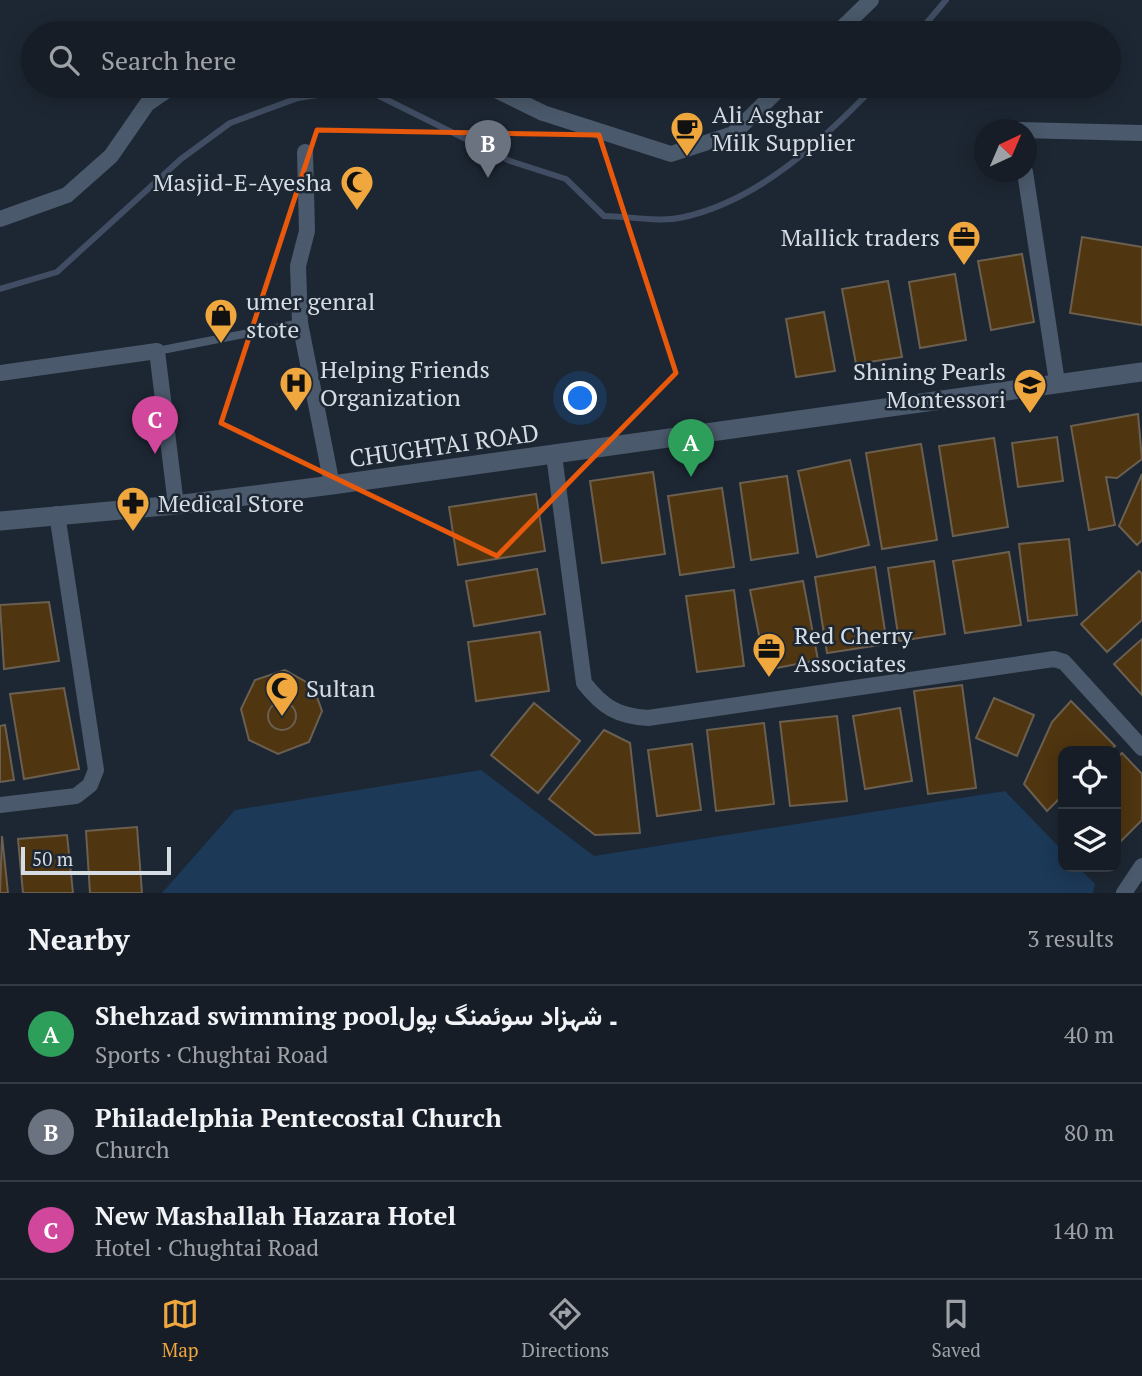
<!DOCTYPE html>
<meta charset="utf-8">
<style>
body{margin:0;font-family:"PT Serif",Vazirmatn,serif;background:#1f262e;color:#f1f3f6}
.controls{position:absolute;right:21px;bottom:21px;display:grid;overflow:hidden;border-radius:14px;box-shadow:0 4px 18px #0003}
.controls button{width:63px;height:63px;display:grid;place-items:center;padding:0;border:0;border-bottom:2px solid #353b43;background:#161d26;color:#f1f3f6;font:35px sans-serif}
.compass{position:absolute;left:974px;top:119px;width:63px;height:63px;border-radius:50%;background:#161d26;box-shadow:0 4px 18px #0003;rotate:44deg}
.scale{position:absolute;left:21px;bottom:18px;width:150px;box-sizing:border-box;padding-left:7px;border:4px solid #d5dce4;border-top:0;font-size:19px;line-height:24px;white-space:nowrap;color:#d5dce4;-webkit-text-stroke:5px #1d2733;paint-order:stroke}
.you{position:absolute;left:581px;top:399px;width:24px;height:24px;margin:-18px;border:5px solid #fff;border-radius:50%;background:#1a73e8;box-shadow:0 0 0 10px #1a73e833}
.badge{display:grid;place-items:center;width:46px;height:46px;border-radius:50%;background:#efa73e;color:#fff;font-size:23px;font-weight:700}
.pin{position:absolute;translate:-50% -58px;filter:drop-shadow(0 2px 4px #0008)}
.pin::after{content:'';position:absolute;top:37px;width:24px;height:21px;background:inherit;clip-path:polygon(0 0,100% 0,50% 100%)}
.list{margin:0;padding:0;list-style:none}
h2{display:flex;justify-content:space-between;align-items:center;height:91px;margin:0;padding:0 28px;font-size:30px}
h2 small{font-size:23px;font-weight:400;color:#9ea2a7}
.list li{display:grid;grid-template-columns:46px 1fr auto;gap:21px;align-items:center;box-sizing:border-box;height:98px;padding:0 28px;border-top:2px solid #353b43}
.list b{display:block;font-size:26px;white-space:nowrap}
.list p{margin:0;font-size:23px;white-space:nowrap;color:#9ea2a7}
.list em{font-size:23px;font-style:normal;color:#9ea2a7}
.icon{flex:none;width:38px;height:38px;fill:none;stroke:currentColor;stroke-width:2;stroke-linecap:round;stroke-linejoin:round}
.map{position:relative;flex:none;width:1142px;height:893px;overflow:hidden}
.search{position:absolute;background:#161d26;box-shadow:0 4px 18px #0003;left:21px;right:21px;top:21px;height:77px;display:flex;align-items:center;gap:18px;box-sizing:border-box;padding:0 24px;border-radius:38px;color:#9ea2a7;font-size:26px}
.sheet{height:385px;background:#161d26}
nav{display:flex;justify-content:space-around;align-items:center;box-sizing:border-box;height:98px;border-top:2px solid #353b43;background:#161d26;font-size:19px;color:#9ea2a7}
nav a{display:grid;justify-items:center;gap:4px}
nav .on{color:#efa73e}
.map>svg:first-child{display:block}
.green{fill:#1c3958}
.lines{fill:none;stroke-linecap:round;stroke-linejoin:round}
.stream{stroke:#404d62;stroke-width:6}
.building{fill:#4f3510;stroke:#6b5f50;stroke-width:2}
.service{stroke:#4a596b;stroke-width:8}
.minor{stroke:#4a596b;stroke-width:16}
.tertiary{stroke:#4a596b;stroke-width:19}
.marked{fill:none;stroke:#e8590c;stroke-width:5;stroke-linejoin:round}
.labels{text-anchor:middle;dominant-baseline:central;stroke-width:5;stroke-linejoin:round;paint-order:stroke}
.poi-label{font-size:24px;fill:#d5dce4;stroke:#1d2733;text-anchor:start}
.street-label{font-size:24px;fill:#d5dce4;stroke:#1d2733}
</style>
<div class="map">
<svg width="1142" height="893" viewBox="0 0 1142 893">
<rect width="100%" height="100%" fill="#1d2733"/>
<polygon class="green" points="481,770 594,856 1005,791 1063,851 1063,867 1078,867 1095,884 1093,893 162,893 235,810"/>
<g class="lines">
<g class="stream">
<polyline points="918,33 946,0"/>
<path d="M0,289L57,272L181,159L230,123L298,98L363,88L510,161L566,179L604,216C628,216 660,223 684,217C760,200 823,140 875,86"/>
</g>
</g>
<g class="building">
<polygon points="1082,237 1142,247 1142,325 1070,313"/>
<polygon points="1022,254 1034,322 991,330 978,261"/>
<polygon points="955,274 966,340 920,348 909,282"/>
<polygon points="888,281 902,357 856,364 842,289"/>
<polygon points="824,312 835,371 796,377 786,319"/>
<polygon points="1138,414 1142,459 1117,478 1106,477 1115,525 1089,530 1071,426"/>
<polygon points="1057,437 1063,481 1018,487 1012,443"/>
<polygon points="994,438 1008,527 953,536 939,446"/>
<polygon points="921,444 937,540 882,549 866,453"/>
<polygon points="850,460 869,545 817,557 798,471"/>
<polygon points="653,472 665,554 602,563 590,481"/>
<polygon points="1142,474 1142,540 1137,545 1119,526"/>
<polygon points="787,476 798,553 751,560 740,483"/>
<polygon points="722,488 734,567 680,575 668,496"/>
<polygon points="536,494 545,551 458,565 449,507"/>
<polygon points="1069,539 1077,615 1028,621 1019,544"/>
<polygon points="1009,552 1021,625 965,633 953,561"/>
<polygon points="934,561 945,634 899,641 888,568"/>
<polygon points="875,567 887,644 827,653 815,577"/>
<polygon points="537,569 545,614 474,626 466,581"/>
<polygon points="1139,571 1142,574 1142,620 1107,652 1081,624"/>
<polygon points="803,581 818,660 766,670 750,590"/>
<polygon points="734,590 744,666 697,672 686,596"/>
<polygon points="49,602 59,661 4,669 0,605"/>
<polygon points="540,632 549,691 476,701 468,642"/>
<polygon points="1142,639 1142,695 1114,664"/>
<polygon points="285,670 313,686 322,711 309,742 278,754 249,740 241,709 255,680"/>
<polygon points="962,685 976,788 928,794 914,691"/>
<polygon points="64,688 79,769 24,779 10,694"/>
<polygon points="994,698 1034,715 1017,756 976,738"/>
<polygon points="1071,701 1115,746 1109,751 1063,751 1063,795 1047,811 1024,784 1052,722"/>
<circle cx="282" cy="716" r="14"/>
<polygon points="534,703 580,741 538,793 491,755"/>
<polygon points="900,708 912,781 865,789 853,716"/>
<polygon points="837,716 847,801 790,806 780,722"/>
<polygon points="764,723 774,804 716,811 707,730"/>
<polygon points="5,725 14,780 0,782 0,726"/>
<polygon points="604,730 630,743 640,833 595,835 549,799"/>
<polygon points="692,744 701,810 657,816 648,750"/>
<polygon points="1122,753 1142,774 1142,820 1116,846 1116,759"/>
<polygon points="137,827 142,893 90,893 86,831"/>
<polygon points="67,835 73,893 23,893 18,839"/>
<polygon points="2,836 8,893 0,893"/>
</g>
<g class="lines">
<polyline class="service" points="157,351 300,323"/>
<g class="minor">
<polyline points="313,33 339,29 353,33"/>
<polyline points="837,33 871,0"/>
<polyline points="488,86 543,113 671,154 733,134 782,86"/>
<polyline points="1019,130 1142,133"/>
<polyline points="305,152 307,231 298,266 300,323 332,485"/>
<polyline points="1025,172 1057,382"/>
<polyline points="0,219 67,195 111,156 147,104 173,86"/>
<polyline points="0,373 157,351 176,505"/>
<path d="M554,455L584,683C603,707 617,716 648,718L1054,659L1064,662L1142,748"/>
<polyline points="0,805 76,796 90,785 96,770 57,514"/>
<polyline points="1124,893 1142,866"/>
</g>
<polyline class="tertiary" points="0,521 176,505 332,485 1142,372"/>
</g>
<path class="marked" d="M317,130L599,135L676,373L497,556L221,423Z"/>
<defs>
<symbol id="cafe-pin" viewBox="-11 -11 22 30"><path d="M0 17L-7.5 6A9.5 9.5 0 1 1 7.5 6Z" fill="#efa73e" stroke="#1d2733"/><path d="M-5.5-4.5H6V0H3Q3 3.5 0 3.5H-2.5Q-5.5 3.5-5.5 0ZM3-3.2v2h1.7v-2ZM-6 4.5H4V6H-6Z" fill="#111"/></symbol>
<symbol id="mosque-pin" viewBox="-11 -11 22 30"><path d="M0 17L-7.5 6A9.5 9.5 0 1 1 7.5 6Z" fill="#efa73e" stroke="#1d2733"/><path d="M3.5-4.9A6 6 0 1 0 3.5 4.9A5 5 0 1 1 3.5-4.9Z" fill="#111"/></symbol>
<symbol id="office-pin" viewBox="-11 -11 22 30"><path d="M0 17L-7.5 6A9.5 9.5 0 1 1 7.5 6Z" fill="#efa73e" stroke="#1d2733"/><path d="M-6-3h4V-5.5h4V-3h4V5H-6ZM-1-4.5V-3h2v-1.5ZM-6 0V1H6V0Z" fill="#111"/></symbol>
<symbol id="shop-pin" viewBox="-11 -11 22 30"><path d="M0 17L-7.5 6A9.5 9.5 0 1 1 7.5 6Z" fill="#efa73e" stroke="#1d2733"/><path d="M-5-2.5h2.3a2.7 3.5 0 0 1 5.4 0H5L5.5 6h-11ZM-1.5-2.5h3a1.5 2.3 0 0 0-3 0Z" fill="#111"/></symbol>
<symbol id="hospital-pin" viewBox="-11 -11 22 30"><path d="M0 17L-7.5 6A9.5 9.5 0 1 1 7.5 6Z" fill="#efa73e" stroke="#1d2733"/><path d="M-5-5h3v3.5h4V-5h3V5h-3V1.5h-4V5h-3Z" fill="#111"/></symbol>
<symbol id="school-pin" viewBox="-11 -11 22 30"><path d="M0 17L-7.5 6A9.5 9.5 0 1 1 7.5 6Z" fill="#efa73e" stroke="#1d2733"/><path d="M0-5L7-2L0 1L-7-2ZM-4 1L0 2.5L4 1V4Q0 6-4 4Z" fill="#111"/></symbol>
<symbol id="pharmacy-pin" viewBox="-11 -11 22 30"><path d="M0 17L-7.5 6A9.5 9.5 0 1 1 7.5 6Z" fill="#efa73e" stroke="#1d2733"/><path d="M-2-6h4v4h4v4h-4v4h-4v-4h-4v-4h4Z" fill="#111"/></symbol>
</defs>
<g fill-rule="evenodd">
<use href="#cafe-pin" x="668" y="109" width="38" height="52"/>
<use href="#mosque-pin" x="338" y="163" width="38" height="52"/>
<use href="#office-pin" x="945" y="218" width="38" height="52"/>
<use href="#shop-pin" x="202" y="296" width="38" height="52"/>
<use href="#hospital-pin" x="277" y="364" width="38" height="52"/>
<use href="#school-pin" x="1011" y="366" width="38" height="52"/>
<use href="#pharmacy-pin" x="114" y="484" width="38" height="52"/>
<use href="#office-pin" x="750" y="630" width="38" height="52"/>
<use href="#mosque-pin" x="263" y="669" width="38" height="52"/>
</g>
<g class="labels">
<g class="poi-label">
<text x="712" y="114">Ali Asghar<tspan x="712" dy="28">Milk Supplier</tspan></text>
<text x="332" y="182" text-anchor="end">Masjid-E-Ayesha</text>
<text x="940" y="237" text-anchor="end">Mallick traders</text>
<text x="246" y="301">umer genral<tspan x="246" dy="28">stote</tspan></text>
<text x="320" y="369">Helping Friends<tspan x="320" dy="28">Organization</tspan></text>
<text x="1006" y="371" text-anchor="end">Shining Pearls<tspan x="1006" dy="28">Montessori</tspan></text>
<text x="158" y="503">Medical Store</text>
<text x="794" y="635">Red Cherry<tspan x="794" dy="28">Associates</tspan></text>
<text x="306" y="688">Sultan</text>
</g>
<g class="street-label">
<text transform="translate(444 445) rotate(-8)">CHUGHTAI ROAD</text>
</g>
</g>
</svg>
<div class="controls">
<button><svg class="icon" aria-label="locate" viewBox="0 0 24 24"><circle cx="12" cy="12" r="6"/><path d="M12 2v4M12 18v4M2 12h4M18 12h4"/></svg></button>
<button><svg class="icon" aria-label="layers" viewBox="0 0 24 24"><path d="M12 4l9 5-9 5-9-5zM3 14l9 5 9-5"/></svg></button>
</div>
<svg class="compass" viewBox="-18 -18 36 36"><path d="M0-13l5 13h-10z" fill="#e53935"/><path d="M0 13l5-13h-10z" fill="#9ea2a7"/></svg>
<div class="scale">50 m</div>
<div class="you"></div>
<div class="pin badge" style="left:691px;top:477px;background:#2e9e5b">A</div>
<div class="pin badge" style="left:488px;top:178px;background:#6b7280">B</div>
<div class="pin badge" style="left:155px;top:454px;background:#d1479c">C</div>
<div class="search"><svg class="icon" aria-label="search" viewBox="0 0 24 24"><circle cx="10" cy="10" r="6"/><path d="M15 15l6 6"/></svg>Search here</div>
</div>
<section class="sheet">
<h2>Nearby<small>3 results</small></h2>
<ul class="list">
<li><span class="badge" style="background:#2e9e5b">A</span><div><b>Shehzad swimming pool۔ شہزاد سوئمنگ پول</b><p>Sports · Chughtai Road</p></div><em>40 m</em></li>
<li><span class="badge" style="background:#6b7280">B</span><div><b>Philadelphia Pentecostal Church</b><p>Church</p></div><em>80 m</em></li>
<li><span class="badge" style="background:#d1479c">C</span><div><b>New Mashallah Hazara Hotel</b><p>Hotel · Chughtai Road</p></div><em>140 m</em></li>
</ul>
</section>
<nav>
<a class="on"><svg class="icon" aria-label="map" viewBox="0 0 24 24"><path d="M3 6l6-2 6 2 6-2v14l-6 2-6-2-6 2zM9 4v14M15 6v14"/></svg>Map</a>
<a><svg class="icon" aria-label="directions" viewBox="0 0 24 24"><path d="M12 3l9 9-9 9-9-9zM9 14v-3h6M13 9l2 2-2 2"/></svg>Directions</a>
<a><svg class="icon" aria-label="saved" viewBox="0 0 24 24"><path d="M7 4h10v16l-5-4-5 4z"/></svg>Saved</a>
</nav>
